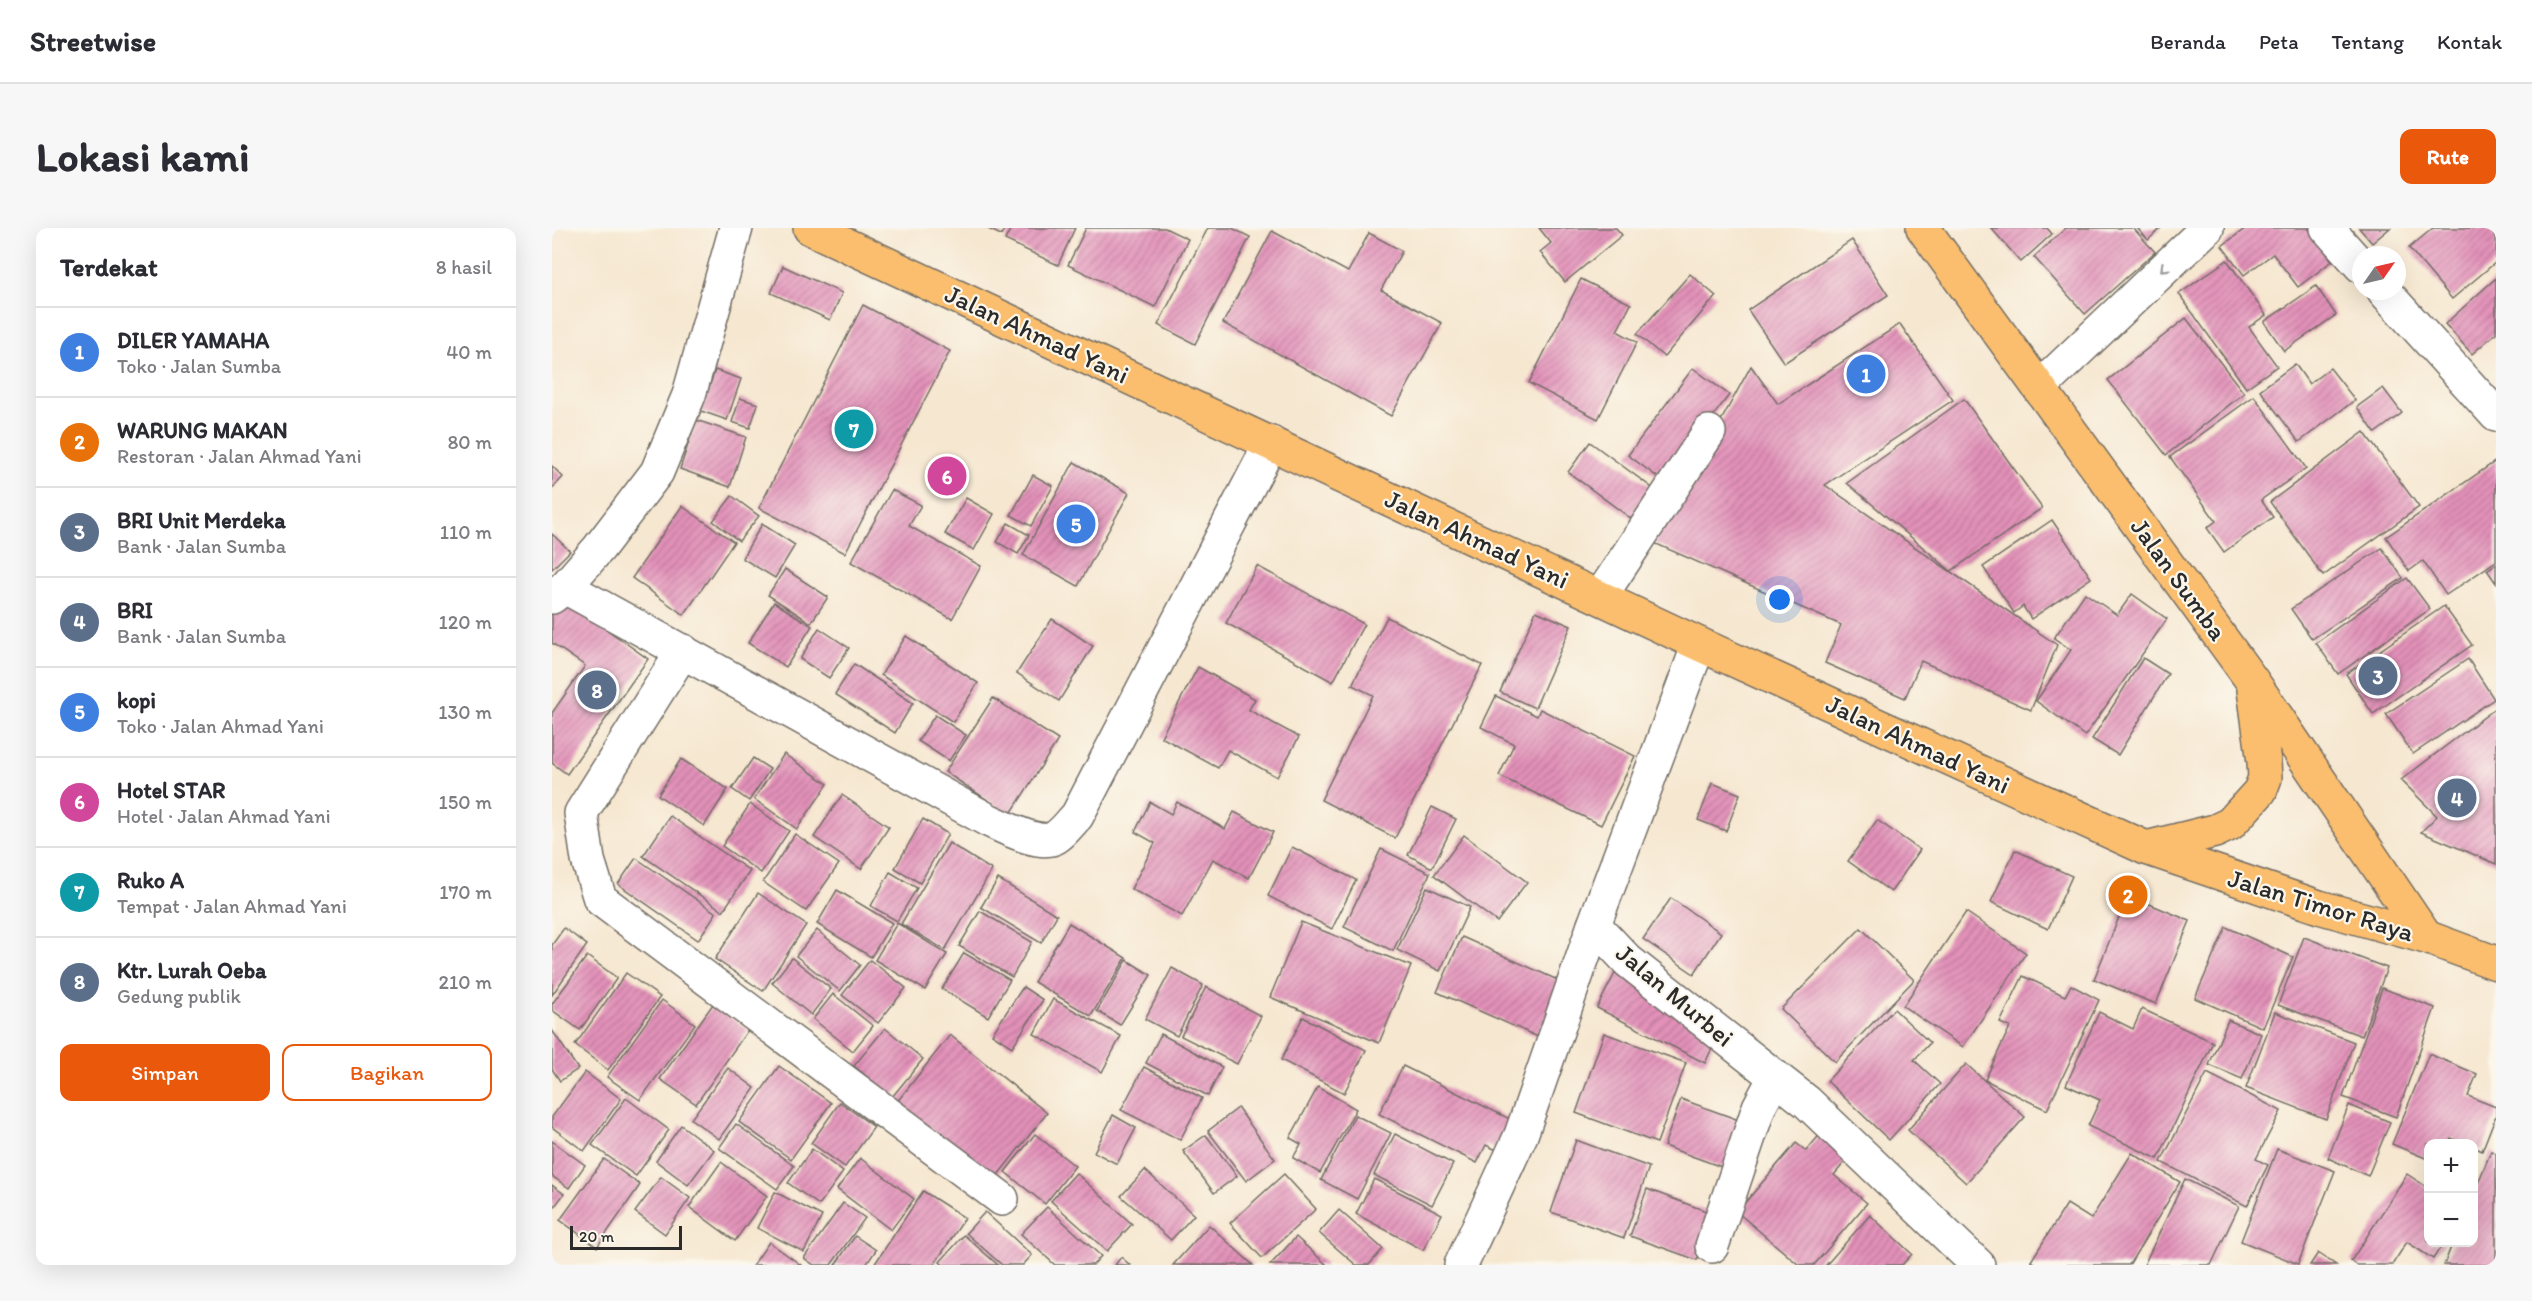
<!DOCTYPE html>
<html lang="id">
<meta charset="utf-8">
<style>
body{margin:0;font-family:Itim,sans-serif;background:#f7f7f7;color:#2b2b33}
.controls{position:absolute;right:18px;bottom:18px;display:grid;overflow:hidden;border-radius:12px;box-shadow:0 6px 24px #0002}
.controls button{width:54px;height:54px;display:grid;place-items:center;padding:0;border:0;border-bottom:2px solid #e1e1e2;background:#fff;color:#2b2b33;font:30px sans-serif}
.compass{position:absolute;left:1800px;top:18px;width:54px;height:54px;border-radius:50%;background:#fff;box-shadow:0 6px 24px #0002;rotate:56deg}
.scale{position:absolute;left:18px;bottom:15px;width:112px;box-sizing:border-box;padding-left:6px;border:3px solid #2b2b2b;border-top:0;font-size:16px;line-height:21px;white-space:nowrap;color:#2b2b2b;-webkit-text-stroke:4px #fbf7ec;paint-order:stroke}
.you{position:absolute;left:1228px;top:372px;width:21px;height:21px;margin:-15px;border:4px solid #fff;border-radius:50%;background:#1a73e8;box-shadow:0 0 0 9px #1a73e833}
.badge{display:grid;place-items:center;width:39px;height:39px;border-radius:50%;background:#ea580c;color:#fff;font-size:20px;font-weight:700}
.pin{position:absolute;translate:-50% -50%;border:3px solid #fff;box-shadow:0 2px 6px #0006}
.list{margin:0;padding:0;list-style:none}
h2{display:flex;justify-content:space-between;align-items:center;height:78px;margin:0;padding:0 24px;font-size:26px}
h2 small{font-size:20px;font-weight:400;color:#7c7c81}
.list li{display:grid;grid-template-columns:39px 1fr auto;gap:18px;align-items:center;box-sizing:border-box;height:90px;padding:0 24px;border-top:2px solid #e1e1e2}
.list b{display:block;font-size:22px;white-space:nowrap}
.list p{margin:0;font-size:20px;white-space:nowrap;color:#7c7c81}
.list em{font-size:20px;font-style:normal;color:#7c7c81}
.actions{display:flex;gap:12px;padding:18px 24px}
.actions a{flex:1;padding:14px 0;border:2px solid #ea580c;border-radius:12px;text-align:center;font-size:21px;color:#ea580c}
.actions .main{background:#ea580c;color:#fff}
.map{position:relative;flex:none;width:1944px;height:1037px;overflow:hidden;border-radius:12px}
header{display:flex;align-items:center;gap:36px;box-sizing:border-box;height:84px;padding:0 30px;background:#fff;border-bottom:2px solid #e1e1e2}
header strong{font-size:28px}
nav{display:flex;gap:33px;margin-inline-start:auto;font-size:21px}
.intro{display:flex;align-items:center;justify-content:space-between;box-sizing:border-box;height:144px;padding:0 36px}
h1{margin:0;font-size:42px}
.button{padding:15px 27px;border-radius:12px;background:#ea580c;color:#fff;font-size:21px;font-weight:700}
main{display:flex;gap:36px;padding:0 36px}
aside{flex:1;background:#fff;border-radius:12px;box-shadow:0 6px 24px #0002}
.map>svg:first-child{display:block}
.building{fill:url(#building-hatch)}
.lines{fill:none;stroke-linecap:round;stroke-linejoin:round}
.minor-casing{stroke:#726d65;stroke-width:36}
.primary-casing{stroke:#726d65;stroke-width:36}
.trunk-casing{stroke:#726d65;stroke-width:36}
.minor{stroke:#fff;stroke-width:33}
.primary{stroke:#fbbe6e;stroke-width:33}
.trunk{stroke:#fbbe6e;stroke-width:33}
.oneway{stroke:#a0a0a0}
.labels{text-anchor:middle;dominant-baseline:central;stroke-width:4.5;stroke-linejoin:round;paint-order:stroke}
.street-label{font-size:26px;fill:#2b2b2b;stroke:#fbf7ec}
</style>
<header>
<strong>Streetwise</strong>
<nav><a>Beranda</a><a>Peta</a><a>Tentang</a><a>Kontak</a></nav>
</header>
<div class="intro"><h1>Lokasi kami</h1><a class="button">Rute</a></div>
<main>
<aside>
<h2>Terdekat<small>8 hasil</small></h2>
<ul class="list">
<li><span class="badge" style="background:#3f7fe0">1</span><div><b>DILER YAMAHA</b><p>Toko · Jalan Sumba</p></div><em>40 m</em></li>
<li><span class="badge" style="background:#e8710a">2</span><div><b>WARUNG MAKAN</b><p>Restoran · Jalan Ahmad Yani</p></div><em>80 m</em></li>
<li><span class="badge" style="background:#5c6f8a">3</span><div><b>BRI Unit Merdeka</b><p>Bank · Jalan Sumba</p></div><em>110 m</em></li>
<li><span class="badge" style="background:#5c6f8a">4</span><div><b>BRI</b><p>Bank · Jalan Sumba</p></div><em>120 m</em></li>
<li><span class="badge" style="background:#3f7fe0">5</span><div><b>kopi</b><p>Toko · Jalan Ahmad Yani</p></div><em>130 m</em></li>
<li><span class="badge" style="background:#d1479c">6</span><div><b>Hotel STAR</b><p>Hotel · Jalan Ahmad Yani</p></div><em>150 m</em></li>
<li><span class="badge" style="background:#0f9aa8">7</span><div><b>Ruko A</b><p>Tempat · Jalan Ahmad Yani</p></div><em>170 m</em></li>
<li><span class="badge" style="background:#5c6f8a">8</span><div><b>Ktr. Lurah Oeba</b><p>Gedung publik</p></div><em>210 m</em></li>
</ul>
<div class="actions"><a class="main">Simpan</a><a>Bagikan</a></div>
</aside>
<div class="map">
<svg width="1944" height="1037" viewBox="0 0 1944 1037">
<defs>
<pattern id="building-hatch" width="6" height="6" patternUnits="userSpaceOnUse" patternTransform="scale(1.5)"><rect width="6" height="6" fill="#e391b9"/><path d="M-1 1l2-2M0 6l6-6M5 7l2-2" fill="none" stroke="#b87797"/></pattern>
</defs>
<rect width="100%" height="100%" fill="#fbf7ec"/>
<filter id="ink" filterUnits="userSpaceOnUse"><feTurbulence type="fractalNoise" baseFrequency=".0167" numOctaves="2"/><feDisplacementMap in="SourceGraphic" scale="12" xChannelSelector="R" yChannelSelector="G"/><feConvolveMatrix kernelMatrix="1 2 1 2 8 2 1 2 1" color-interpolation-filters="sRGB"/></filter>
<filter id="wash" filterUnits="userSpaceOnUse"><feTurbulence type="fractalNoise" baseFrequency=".008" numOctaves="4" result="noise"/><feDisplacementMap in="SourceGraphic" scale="24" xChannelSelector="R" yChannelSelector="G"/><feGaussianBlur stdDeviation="1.35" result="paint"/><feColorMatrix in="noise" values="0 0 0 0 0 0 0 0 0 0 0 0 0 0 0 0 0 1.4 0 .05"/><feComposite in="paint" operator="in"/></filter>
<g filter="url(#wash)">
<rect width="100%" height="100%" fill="#f6e7d0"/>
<g id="blocks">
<g class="building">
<polygon points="434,0 453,0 449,7"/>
<polygon points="459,0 523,0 506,37 453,12"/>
<polygon points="534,0 613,0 636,11 603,79 516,37"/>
<polygon points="656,0 680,0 698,9 643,116 606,97"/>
<polygon points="987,0 1064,0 1070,7 1013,54 988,24 999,15"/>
<polygon points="1439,0 1495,0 1500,6 1469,34"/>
<polygon points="1514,0 1581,0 1603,24 1533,86 1482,29"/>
<polygon points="1585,0 1609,0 1596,12"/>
<polygon points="1694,0 1756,0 1780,33 1746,59 1721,26 1692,47 1670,18"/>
<polygon points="1807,0 1838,0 1820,15"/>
<polygon points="1881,0 1936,0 1944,9 1944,34 1900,71 1857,20"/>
<polygon points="720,3 796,44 817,5 850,23 829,62 890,95 839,188 671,95"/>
<polygon points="1300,12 1336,67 1232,135 1196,82"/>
<polygon points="1675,32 1714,87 1697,99 1725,138 1694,160 1627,66"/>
<polygon points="231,38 290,65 278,92 219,65"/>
<polygon points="1138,46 1164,68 1112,129 1085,106"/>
<polygon points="1944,50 1944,105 1920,126 1893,96"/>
<polygon points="1029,51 1079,76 1065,103 1085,114 1046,191 977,155"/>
<polygon points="1764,58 1784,87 1732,123 1712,94"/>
<polygon points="311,77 398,123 293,325 207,280"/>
<polygon points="1634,90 1692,165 1614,227 1556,152"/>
<polygon points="1348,96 1401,172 1273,257 1505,417 1479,482 1369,433 1353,470 1273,435 1289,397 1102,315 1199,138 1226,176"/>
<polygon points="1743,136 1757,156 1778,140 1803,172 1747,214 1708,162"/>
<polygon points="1141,140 1177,167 1112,254 1076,227"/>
<polygon points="163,142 189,151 175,192 149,183"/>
<polygon points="1831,160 1850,185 1823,205 1805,179"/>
<polygon points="1702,168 1754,240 1709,272 1721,289 1672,324 1655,300 1664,293 1618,229"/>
<polygon points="188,170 206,176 198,200 180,194"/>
<polygon points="1412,171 1490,280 1399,343 1295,255"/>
<polygon points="144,192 194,209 178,259 128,241"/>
<polygon points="1812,204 1867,279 1771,348 1718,274"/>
<polygon points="1038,214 1103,262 1081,292 1016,244"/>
<polygon points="1944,233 1944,333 1894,367 1871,333 1857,343 1834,309"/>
<polygon points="522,234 577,265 526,358 471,327"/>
<polygon points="0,238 11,249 0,261"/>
<polygon points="481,247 501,258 479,298 459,287"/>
<polygon points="340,262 369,277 357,298 429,338 400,391 299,334"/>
<polygon points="180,268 207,288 187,313 161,293"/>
<polygon points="414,270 442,286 422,322 393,306"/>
<polygon points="130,278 182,314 132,387 80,350"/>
<polygon points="1500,292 1539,350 1479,391 1471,378 1462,385 1431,339"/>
<polygon points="456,295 477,307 466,326 445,314"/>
<polygon points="210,296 243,317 223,350 190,330"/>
<polygon points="0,306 18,323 0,341"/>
<polygon points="1830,320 1851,350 1760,411 1739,381"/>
<polygon points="1944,336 1944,355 1935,342"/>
<polygon points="705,338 812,396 781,454 674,395"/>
<polygon points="233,341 276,369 259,395 216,367"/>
<polygon points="1855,350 1878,381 1786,446 1764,415"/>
<polygon points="1533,365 1565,387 1580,366 1615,391 1533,508 1484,473 1519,422 1502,410"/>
<polygon points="5,366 96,431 15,546 0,535 0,485 33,438 0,415 0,374"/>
<polygon points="222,374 260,398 234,439 196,415"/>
<polygon points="1892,378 1920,417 1821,486 1794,446"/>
<polygon points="984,383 1019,398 983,480 948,464"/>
<polygon points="835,389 930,437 843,610 769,572 821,467 800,457"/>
<polygon points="500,391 541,418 507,473 465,445"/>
<polygon points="267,400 297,420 277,450 248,431"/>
<polygon points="354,408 426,455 401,494 329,447"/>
<polygon points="1591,430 1616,446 1566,527 1540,511"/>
<polygon points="1916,431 1942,471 1861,526 1834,486"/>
<polygon points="302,436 361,475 343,505 283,466"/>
<polygon points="646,439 703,471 697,482 747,509 725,549 676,522 666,540 609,509"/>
<polygon points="944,468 985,488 988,481 1083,528 1049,597 947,548 962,516 929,499"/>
<polygon points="441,470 506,512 458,587 393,544"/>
<polygon points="1944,480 1944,636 1869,604 1885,588 1849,552"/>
<polygon points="383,487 414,507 397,533 366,513"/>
<polygon points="232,526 276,556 245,601 202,571"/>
<polygon points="201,530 218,541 197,573 180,561"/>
<polygon points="129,531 176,561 152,598 106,567"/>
<polygon points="1160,555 1188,566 1174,603 1146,592"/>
<polygon points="290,567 337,599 309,641 262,609"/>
<polygon points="598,574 619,586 625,574 673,601 682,584 721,604 697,650 661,631 630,688 579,661 603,615 583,604"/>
<polygon points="198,576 237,603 209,645 170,618"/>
<polygon points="880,579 904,591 880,640 856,627"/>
<polygon points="118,588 198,643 171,683 91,628"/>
<polygon points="371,591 396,606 368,655 343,640"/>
<polygon points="1325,592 1368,622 1339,664 1296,633"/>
<polygon points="243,606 287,636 254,683 211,654"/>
<polygon points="912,607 975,654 945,694 882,647"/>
<polygon points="397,615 440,642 393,722 349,696"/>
<polygon points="740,619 804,652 780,701 716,668"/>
<polygon points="829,621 878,645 841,723 792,699"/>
<polygon points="1463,622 1520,648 1496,701 1439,674"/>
<polygon points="84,630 164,685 146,712 66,656"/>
<polygon points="338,644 365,660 345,693 319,678"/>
<polygon points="446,651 505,687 489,715 429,679"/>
<polygon points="875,659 918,679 888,743 845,722"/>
<polygon points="285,662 340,695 319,729 265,696"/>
<polygon points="206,665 254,697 211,763 163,731"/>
<polygon points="1576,667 1638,693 1604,776 1542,751"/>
<polygon points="1119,670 1169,705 1142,746 1091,711"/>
<polygon points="428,683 480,714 460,749 407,718"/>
<polygon points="1414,684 1474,725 1411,819 1351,778"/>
<polygon points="749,694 859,738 827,815 718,769"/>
<polygon points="345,695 395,726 373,762 323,732"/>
<polygon points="517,695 574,730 539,788 482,754"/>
<polygon points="1674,699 1741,729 1711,800 1643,770"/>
<polygon points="12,700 35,717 0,767 0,717"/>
<polygon points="1309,700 1362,752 1283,834 1229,781"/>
<polygon points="265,702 308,737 288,763 244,728"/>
<polygon points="910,709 1010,754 986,809 885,764"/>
<polygon points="1752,709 1835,740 1810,808 1726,777"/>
<polygon points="412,725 458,752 436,789 390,761"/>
<polygon points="35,728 65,750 28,802 0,782 0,776"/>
<polygon points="240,730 279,761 259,787 220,755"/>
<polygon points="318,732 354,760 326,795 290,767"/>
<polygon points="575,732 599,747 568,797 545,783"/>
<polygon points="1069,734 1165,810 1153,835 1045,780"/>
<polygon points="620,740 651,757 625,808 593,791"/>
<polygon points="74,745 108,769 56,842 23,817"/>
<polygon points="1471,748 1513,768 1519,757 1547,772 1495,882 1433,852 1458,799 1448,795"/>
<polygon points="471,759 491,772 460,819 440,806"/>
<polygon points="654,759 709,788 685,836 629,808"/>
<polygon points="1830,760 1883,780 1844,889 1791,869"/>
<polygon points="281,766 321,798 301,823 261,791"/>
<polygon points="501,771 569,808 550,844 482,806"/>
<polygon points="110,772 143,796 88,872 55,849"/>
<polygon points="161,776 196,802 144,876 108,851"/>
<polygon points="1342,781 1378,815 1362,832 1388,856 1337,912 1275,853"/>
<polygon points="1590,781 1661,814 1606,931 1536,898 1548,872 1514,857 1547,784 1581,801"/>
<polygon points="1723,784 1802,814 1774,891 1694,860"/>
<polygon points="751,789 814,822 792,865 729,832"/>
<polygon points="1676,792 1709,806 1690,851 1657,837"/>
<polygon points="333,800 371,831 340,869 302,838"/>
<polygon points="0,802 26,841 8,853 0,841"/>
<polygon points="1052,805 1134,835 1105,915 1024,885"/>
<polygon points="609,806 670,839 656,868 594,835"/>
<polygon points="398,807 495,885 442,952 345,874"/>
<polygon points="1877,826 1925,846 1916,868 1944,879 1944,887 1930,923 1922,919 1922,916 1912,916 1899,910 1897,916 1876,916 1876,931 1840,916"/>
<polygon points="1414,836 1473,889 1414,955 1356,902"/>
<polygon points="227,838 279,875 239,931 187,894"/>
<polygon points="851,838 968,896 953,926 934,917 925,935 827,886"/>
<polygon points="592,839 650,870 628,912 569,882"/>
<polygon points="176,840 203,860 167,911 139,891"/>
<polygon points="33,844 69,871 32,923 0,899 0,889"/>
<polygon points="1655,845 1729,883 1704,931 1716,937 1695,978 1609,934"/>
<polygon points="766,859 804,881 768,945 741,930 749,916 738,910"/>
<polygon points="74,870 117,902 84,948 40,917"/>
<polygon points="1129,871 1195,895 1178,942 1112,918"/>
<polygon points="288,874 322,899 293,939 259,915"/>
<polygon points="1797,877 1838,894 1816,948 1776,930"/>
<polygon points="686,880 723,931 694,953 656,903"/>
<polygon points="561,887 584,900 565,936 542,924"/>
<polygon points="803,887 839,905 805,971 769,952"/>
<polygon points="184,896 242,938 225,961 167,920"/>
<polygon points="129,897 162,922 136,957 104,933"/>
<polygon points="1270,904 1298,928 1282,947 1315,975 1262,1037 1247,1037 1185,984 1244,915 1254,923"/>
<polygon points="483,906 523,938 493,976 453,944"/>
<polygon points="843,906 901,936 880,977 822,947"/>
<polygon points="654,907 685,948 662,965 631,923"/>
<polygon points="1024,912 1097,939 1072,1010 999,984"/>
<polygon points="0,913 33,937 17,960 0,948"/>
<polygon points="260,921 291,944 267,977 236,955"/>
<polygon points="1725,921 1783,943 1746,1036 1689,1013"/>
<polygon points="1939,923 1944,925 1944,1037 1892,1037 1901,1014 1922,1014 1922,965"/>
<polygon points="1580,925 1628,954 1577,1037 1486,1037 1479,1033 1515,976 1539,991"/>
<polygon points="308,930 362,971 339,1002 285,961"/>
<polygon points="52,931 88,957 45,1019 8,992"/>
<polygon points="169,934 215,968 183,1013 137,979"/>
<polygon points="593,942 642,987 619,1012 569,968"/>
<polygon points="524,945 580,996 555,1023 499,973"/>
<polygon points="732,946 764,981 710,1030 678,995"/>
<polygon points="1855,946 1876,960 1876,1014 1892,1014 1881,1031 1855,1014 1840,1037 1805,1037 1799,1033"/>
<polygon points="109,949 138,970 113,1006 83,984"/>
<polygon points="822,951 890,986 871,1022 804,986"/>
<polygon points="1633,951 1687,978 1659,1037 1592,1037"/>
<polygon points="0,957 12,966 0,982"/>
<polygon points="1095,961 1162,986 1145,1032 1078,1008"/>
<polygon points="371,963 413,990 382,1037 322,1037"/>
<polygon points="223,964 270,988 252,1024 205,1000"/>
<polygon points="291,975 313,990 279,1037 262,1037 252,1030"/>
<polygon points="495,979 549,1028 541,1037 503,1037 469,1006"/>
<polygon points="787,982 831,1021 817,1037 804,1037 767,1005"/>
<polygon points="433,984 480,1027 471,1037 450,1037 414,1005"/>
<polygon points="1318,987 1360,1026 1350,1037 1274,1037"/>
<polygon points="657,997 701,1037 621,1037"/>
<polygon points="412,1007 446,1037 391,1037 388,1034"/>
<polygon points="303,1008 324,1022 314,1037 283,1037"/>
<polygon points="744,1009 775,1037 718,1037"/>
<polygon points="217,1014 249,1037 201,1037"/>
<polygon points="1766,1025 1784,1037 1758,1037"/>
<polygon points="569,1029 578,1037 563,1037"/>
</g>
</g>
</g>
<g filter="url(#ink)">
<use href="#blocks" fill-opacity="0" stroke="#726d65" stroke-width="1.5"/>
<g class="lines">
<defs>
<g id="minor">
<polyline points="1775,0 1809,38"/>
<polyline points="1832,63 1944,187"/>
<polyline points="1488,159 1655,0"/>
<path d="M13,359L436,592C452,599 489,619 504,609C512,604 518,595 525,588L719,215"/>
<polyline points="0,369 13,359 47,320 105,244 137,167 184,0"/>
<polyline points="1048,369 1157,204"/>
<polyline points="1147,416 1042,697 1076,733 1255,874 1426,1037"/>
<polyline points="131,423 29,585 36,632 48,671 450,971"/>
<polyline points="1160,1018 1207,879 1223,849"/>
<polyline points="909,1037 969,907 1042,697"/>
</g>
<g id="primary">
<polyline points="1371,0 1701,454 1874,709"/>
<polyline points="1594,620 1663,603 1678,596 1708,563 1713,550 1712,534 1702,462"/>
</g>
<polyline id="trunk" points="258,0 1147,416 1594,620 1767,679 1874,709 1944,735"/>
</defs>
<use href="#minor" class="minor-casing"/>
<use href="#primary" class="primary-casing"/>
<use href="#trunk" class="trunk-casing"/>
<use href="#minor" class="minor"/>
<use href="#primary" class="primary"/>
<use href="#trunk" class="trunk"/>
</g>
<defs><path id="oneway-chevron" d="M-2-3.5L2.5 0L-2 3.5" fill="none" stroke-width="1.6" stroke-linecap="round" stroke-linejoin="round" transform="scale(1.5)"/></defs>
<use class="oneway" href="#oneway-chevron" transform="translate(1612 40) rotate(136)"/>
</g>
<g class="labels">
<g class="street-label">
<text transform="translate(485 106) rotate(25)">Jalan Ahmad Yani</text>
<text transform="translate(925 311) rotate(25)">Jalan Ahmad Yani</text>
<text transform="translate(1627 351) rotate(54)">Jalan Sumba</text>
<text transform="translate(1366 516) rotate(25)">Jalan Ahmad Yani</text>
<text transform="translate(1769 677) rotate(17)">Jalan Timor Raya</text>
<text transform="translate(1123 767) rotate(40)">Jalan Murbei</text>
</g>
</g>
</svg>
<div class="controls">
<button>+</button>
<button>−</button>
</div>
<svg class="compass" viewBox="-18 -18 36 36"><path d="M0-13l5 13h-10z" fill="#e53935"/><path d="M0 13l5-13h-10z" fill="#7c7c81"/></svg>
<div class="scale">20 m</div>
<div class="you"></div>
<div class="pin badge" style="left:1314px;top:146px;background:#3f7fe0">1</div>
<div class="pin badge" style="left:1576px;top:667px;background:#e8710a">2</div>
<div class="pin badge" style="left:1826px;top:448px;background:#5c6f8a">3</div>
<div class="pin badge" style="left:1905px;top:570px;background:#5c6f8a">4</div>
<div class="pin badge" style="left:524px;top:296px;background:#3f7fe0">5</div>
<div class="pin badge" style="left:395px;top:248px;background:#d1479c">6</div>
<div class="pin badge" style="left:302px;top:201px;background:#0f9aa8">7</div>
<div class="pin badge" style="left:45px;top:462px;background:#5c6f8a">8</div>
</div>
</main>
